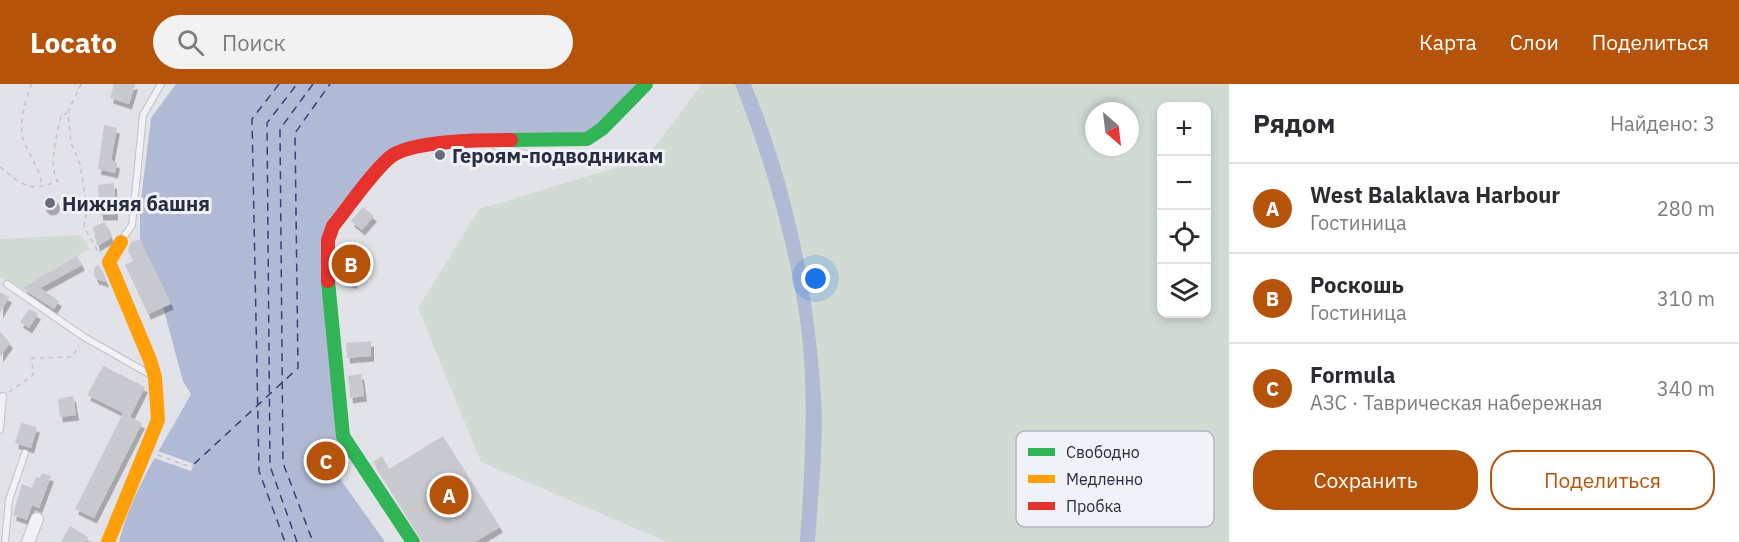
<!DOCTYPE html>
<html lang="ru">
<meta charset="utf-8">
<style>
body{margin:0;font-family:"IBM Plex Sans",sans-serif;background:#f2f2f3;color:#2b2b33}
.controls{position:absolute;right:18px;top:18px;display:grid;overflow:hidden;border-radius:12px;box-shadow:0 3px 9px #0003}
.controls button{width:54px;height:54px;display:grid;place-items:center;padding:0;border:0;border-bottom:2px solid #e1e1e2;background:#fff;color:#2b2b33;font:30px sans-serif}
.compass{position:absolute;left:1085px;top:18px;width:54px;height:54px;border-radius:50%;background:#fff;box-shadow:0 3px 9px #0003;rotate:152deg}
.you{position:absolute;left:816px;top:195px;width:21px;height:21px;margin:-15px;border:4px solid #fff;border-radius:50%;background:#1a73e8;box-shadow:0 0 0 9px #1a73e833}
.badge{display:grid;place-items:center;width:39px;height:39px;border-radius:50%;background:#b45309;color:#fff;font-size:20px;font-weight:700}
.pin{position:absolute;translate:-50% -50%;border:3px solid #fff;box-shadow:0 2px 6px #0006}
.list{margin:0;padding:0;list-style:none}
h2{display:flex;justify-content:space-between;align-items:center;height:78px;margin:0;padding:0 24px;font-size:26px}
h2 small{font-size:20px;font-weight:400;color:#7c7c81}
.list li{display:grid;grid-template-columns:39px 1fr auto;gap:18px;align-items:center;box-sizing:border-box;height:90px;padding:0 24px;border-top:2px solid #e1e1e2}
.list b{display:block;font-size:22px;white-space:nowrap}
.list p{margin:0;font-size:20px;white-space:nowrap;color:#7c7c81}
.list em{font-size:20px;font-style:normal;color:#7c7c81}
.actions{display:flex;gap:12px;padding:18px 24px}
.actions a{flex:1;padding:14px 0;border:2px solid #b45309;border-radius:24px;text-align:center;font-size:21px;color:#b45309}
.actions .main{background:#b45309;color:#fff}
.icon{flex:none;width:33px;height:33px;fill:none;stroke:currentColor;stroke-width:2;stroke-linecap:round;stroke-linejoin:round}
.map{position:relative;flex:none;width:1229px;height:458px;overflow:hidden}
header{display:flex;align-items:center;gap:36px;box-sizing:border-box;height:84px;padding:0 30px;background:#b45309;color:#fff}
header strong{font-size:28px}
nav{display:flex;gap:33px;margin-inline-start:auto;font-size:21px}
.search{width:420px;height:54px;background:#f2f2f3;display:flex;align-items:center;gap:15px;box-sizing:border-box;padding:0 21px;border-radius:33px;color:#7c7c81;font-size:22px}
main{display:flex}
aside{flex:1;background:#fff}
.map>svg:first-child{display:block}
.green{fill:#d1dbd3;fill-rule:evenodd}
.water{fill:#b0bad4}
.pier{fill:#e2e3e8}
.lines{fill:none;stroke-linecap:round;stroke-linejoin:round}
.ferry{stroke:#314378;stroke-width:1.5;stroke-dasharray:8 6;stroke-linecap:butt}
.building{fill:#c8c9cf;filter:url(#shadow)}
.lane-casing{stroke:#c0c1c6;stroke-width:8}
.street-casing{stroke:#c0c1c6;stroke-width:14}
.path{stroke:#c1c2c8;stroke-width:1.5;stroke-dasharray:4.5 4.5;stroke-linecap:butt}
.lane{stroke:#f2f2f4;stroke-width:6}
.street{stroke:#f2f2f4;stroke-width:12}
.fast{stroke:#30b455;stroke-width:14}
.slow{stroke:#ff9f0a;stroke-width:14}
.jam{stroke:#e5322d;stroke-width:14}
.poi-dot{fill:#696d7c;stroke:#f0f2f7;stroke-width:2}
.labels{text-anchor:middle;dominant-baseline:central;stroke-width:6;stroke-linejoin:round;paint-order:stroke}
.poi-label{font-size:20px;font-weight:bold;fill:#282d42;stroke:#f0f2f7;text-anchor:start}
.key{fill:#f0f2f7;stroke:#b4b7c1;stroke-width:1.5}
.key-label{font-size:16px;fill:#282d42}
</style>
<header>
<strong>Locato</strong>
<div class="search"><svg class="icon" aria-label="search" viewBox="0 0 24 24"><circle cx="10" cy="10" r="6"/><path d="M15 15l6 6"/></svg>Поиск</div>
<nav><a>Карта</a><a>Слои</a><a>Поделиться</a></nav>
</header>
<main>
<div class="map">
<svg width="1229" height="458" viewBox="0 0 1229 458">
<defs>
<filter id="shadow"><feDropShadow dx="3" dy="5.5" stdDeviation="0" flood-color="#0004"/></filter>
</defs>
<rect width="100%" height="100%" fill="#e2e3e8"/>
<g class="green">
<path d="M702,0H1229V458H667L481,378L418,224L479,125L645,75ZM1162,22H1206V230H1162ZM1094,27H1130V63H1094Z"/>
<polygon points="81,151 90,165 22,204 0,193 0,155"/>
</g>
<g class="water">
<path d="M176,0H636L587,52L410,61L330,141L346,363L326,375L385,458H119C132,405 165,358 191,310L183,297L163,223L171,219L140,155V124L151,34Z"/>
<path d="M735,0H751C792,98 814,206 821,312C824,360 818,409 815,458H800C805,378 811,295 797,216C784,142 762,69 735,0Z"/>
</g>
<polygon class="pier" points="158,367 194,380 191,387 154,374"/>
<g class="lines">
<g class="ferry">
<polyline points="279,0 252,35 259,387 285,458"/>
<polyline points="313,0 280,45 283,379 313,458"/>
<polyline points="194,380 298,284 295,49 330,0"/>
<polyline points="297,458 270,382 267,39 297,0"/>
</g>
</g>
<g class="building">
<polygon points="114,0 135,0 129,20 110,14"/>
<polygon points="104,41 117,44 111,76 117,79 115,89 98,85"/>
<polygon points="114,99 115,131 100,131 98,101"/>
<circle cx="50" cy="119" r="7"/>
<polygon points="363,123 374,132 362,146 351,137"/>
<polygon points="105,138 111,154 97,162 93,143"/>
<polygon points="140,155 171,220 148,230 125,181 133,177 128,166 131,158"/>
<polygon points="349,161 360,163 354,199 342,197"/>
<polygon points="77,172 82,181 40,204 59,217 54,225 22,204"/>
<polygon points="98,181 99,181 106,198 96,195 94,191 94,184"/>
<polygon points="0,208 9,213 0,229"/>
<polygon points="29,225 38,230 29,244 20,238"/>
<polygon points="0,247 10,259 0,273"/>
<polygon points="371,257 371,272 347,274 346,259"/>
<polygon points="103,282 145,303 130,333 142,339 94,434 75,425 123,329 87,311"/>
<polygon points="361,290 364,312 350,314 348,292"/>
<polygon points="73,312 76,331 60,333 58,315"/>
<polygon points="21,339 37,343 31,364 15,359"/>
<polygon points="443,352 500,443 475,458 423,458 373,378 382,372 389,385"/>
<polygon points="42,389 51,392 39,424 32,421 27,436 13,431 22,400 32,404 36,393 40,394"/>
<polygon points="70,442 88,453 85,458 61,458"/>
</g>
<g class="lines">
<defs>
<g id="lane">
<polyline points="496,62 545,75"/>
<polyline points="121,157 132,141 143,31 161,0"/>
<polyline points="7,200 84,253 151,291"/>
<polyline points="0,346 3,312"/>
<polyline points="5,458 9,416 25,369"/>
</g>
<polyline id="street" points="28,458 37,435"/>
</defs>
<use href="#lane" class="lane-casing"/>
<use href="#street" class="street-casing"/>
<g class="path">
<path d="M32,0C26,11 18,43 23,55C29,72 40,84 42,102"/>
<polyline points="81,0 68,28 71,59 80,80 87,124 84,143 99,169"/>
<path d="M0,83C23,101 29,109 58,97C47,81 58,50 61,32L67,29"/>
<polyline points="9,308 33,291 32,274 72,273 79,261"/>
<polyline points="158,371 190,383 194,380"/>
</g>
<use href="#lane" class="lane"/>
<use href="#street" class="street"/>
<g class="fast">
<polyline points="511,56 587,55 602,45 646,0"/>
<polyline points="328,197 343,352 413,458"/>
</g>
<polyline class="slow" points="108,458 158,336 155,293 150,276 109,178 121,158"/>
<path class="jam" d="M328,197V156L333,142C351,120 368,93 389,74C409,56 484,56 511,56"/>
</g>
<g class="poi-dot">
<circle cx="440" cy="71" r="6"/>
<circle cx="50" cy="119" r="6"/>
</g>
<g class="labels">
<g class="poi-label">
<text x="452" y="71">Героям-подводникам</text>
<text x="62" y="119">Нижняя башня</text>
</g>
</g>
<rect x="1016" y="347" width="198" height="96" rx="9" class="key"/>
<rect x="1028" y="364" width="27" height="8" fill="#30b455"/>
<rect x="1028" y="391" width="27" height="8" fill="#ff9f0a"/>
<rect x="1028" y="418" width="27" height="8" fill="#e5322d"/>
<g class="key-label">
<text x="1066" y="374">Свободно</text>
<text x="1066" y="401">Медленно</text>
<text x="1066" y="428">Пробка</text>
</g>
</svg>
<div class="controls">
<button>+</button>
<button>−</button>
<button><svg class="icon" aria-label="locate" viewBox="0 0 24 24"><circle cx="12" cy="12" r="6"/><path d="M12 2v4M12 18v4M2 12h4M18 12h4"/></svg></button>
<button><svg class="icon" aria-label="layers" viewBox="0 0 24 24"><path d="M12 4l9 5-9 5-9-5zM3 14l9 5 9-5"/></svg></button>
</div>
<svg class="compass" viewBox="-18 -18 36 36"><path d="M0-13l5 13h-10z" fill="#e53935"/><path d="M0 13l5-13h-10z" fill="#7c7c81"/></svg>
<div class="you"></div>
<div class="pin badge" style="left:449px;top:411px">A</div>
<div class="pin badge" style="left:351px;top:180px">B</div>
<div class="pin badge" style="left:326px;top:377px">C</div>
</div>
<aside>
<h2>Рядом<small>Найдено: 3</small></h2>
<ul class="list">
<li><span class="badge">A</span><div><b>West Balaklava Harbour</b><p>Гостиница</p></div><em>280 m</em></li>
<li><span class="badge">B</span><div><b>Роскошь</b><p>Гостиница</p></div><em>310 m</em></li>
<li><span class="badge">C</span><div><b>Formula</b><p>АЗС · Таврическая набережная</p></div><em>340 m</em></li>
</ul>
<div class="actions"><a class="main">Сохранить</a><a>Поделиться</a></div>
</aside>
</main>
